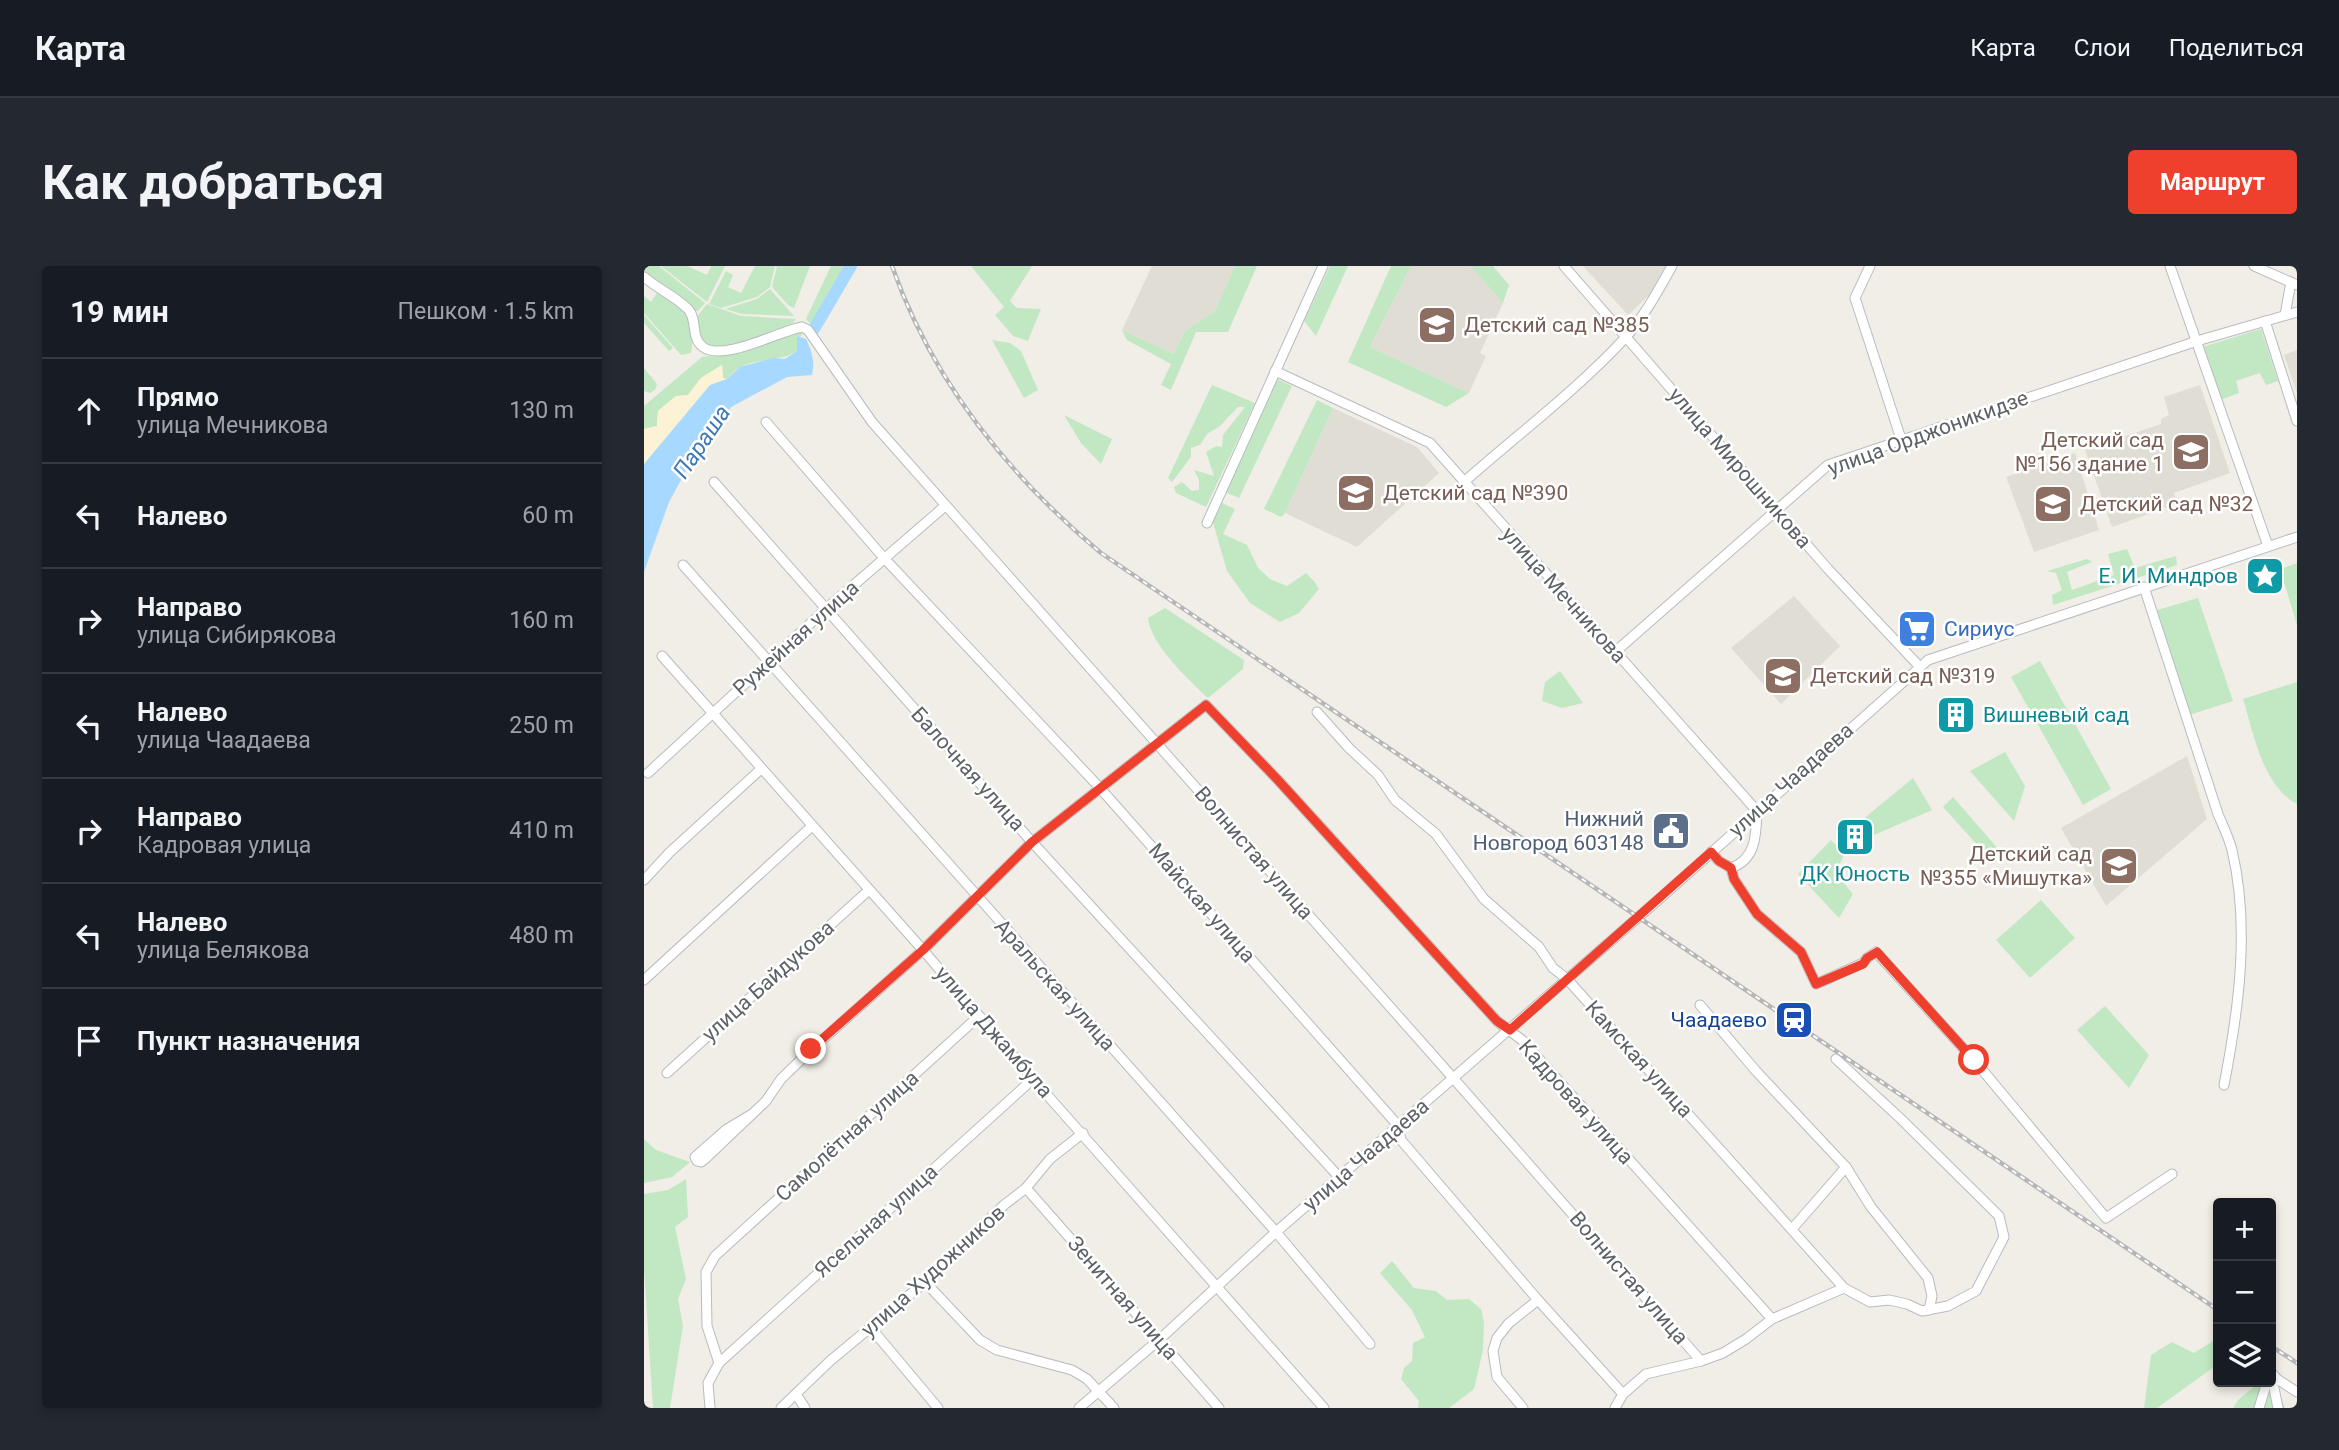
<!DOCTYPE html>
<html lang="ru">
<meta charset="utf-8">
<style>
body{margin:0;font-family:Roboto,sans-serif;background:#242831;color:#f1f3f6}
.controls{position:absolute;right:21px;bottom:21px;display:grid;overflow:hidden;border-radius:7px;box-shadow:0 4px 10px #0003}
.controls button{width:63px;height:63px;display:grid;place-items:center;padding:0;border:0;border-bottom:2px solid #363941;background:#171b24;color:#f1f3f6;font:35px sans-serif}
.stop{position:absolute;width:21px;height:21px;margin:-16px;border:5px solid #ef3f2d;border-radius:50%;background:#fff}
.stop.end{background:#ef3f2d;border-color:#fff;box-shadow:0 2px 7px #0008}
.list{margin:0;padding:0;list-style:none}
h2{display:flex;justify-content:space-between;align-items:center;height:91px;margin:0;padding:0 28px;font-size:30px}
h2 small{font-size:23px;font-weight:400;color:#9ea1a6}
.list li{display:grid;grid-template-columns:46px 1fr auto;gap:21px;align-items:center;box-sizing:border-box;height:105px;padding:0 28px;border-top:2px solid #363941}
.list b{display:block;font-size:26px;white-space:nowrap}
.list p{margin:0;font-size:23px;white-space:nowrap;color:#9ea1a6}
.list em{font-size:23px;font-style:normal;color:#9ea1a6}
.icon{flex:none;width:38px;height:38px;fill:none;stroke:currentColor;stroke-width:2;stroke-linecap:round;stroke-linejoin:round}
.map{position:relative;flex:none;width:1653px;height:1142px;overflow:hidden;border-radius:7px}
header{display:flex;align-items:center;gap:42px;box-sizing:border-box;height:98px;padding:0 35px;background:#171b24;border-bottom:2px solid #363941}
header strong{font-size:33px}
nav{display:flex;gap:38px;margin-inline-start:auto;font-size:24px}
.intro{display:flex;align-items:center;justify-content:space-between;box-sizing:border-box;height:168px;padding:0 42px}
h1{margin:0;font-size:49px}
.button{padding:18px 32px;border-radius:7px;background:#ef3f2d;color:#fff;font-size:24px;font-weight:700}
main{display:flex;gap:42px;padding:0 42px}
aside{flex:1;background:#171b24;border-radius:7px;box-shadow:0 4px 10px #0003}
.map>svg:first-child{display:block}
.education{fill:#e0ddd4}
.green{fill:#c2e8c3}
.sand{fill:#fcf3d6}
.water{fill:#a7d8ff}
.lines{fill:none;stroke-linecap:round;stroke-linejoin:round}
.river{stroke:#a7d8ff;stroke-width:12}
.minor-casing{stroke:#b8bbc0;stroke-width:11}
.minor{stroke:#fff;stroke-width:9}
.rail-casing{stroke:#b5b6b7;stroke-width:4.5}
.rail{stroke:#fff;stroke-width:2;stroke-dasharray:5;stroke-linecap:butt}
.route{stroke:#ef3f2d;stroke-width:9}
.labels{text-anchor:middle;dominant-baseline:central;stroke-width:5;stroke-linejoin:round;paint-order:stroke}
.education-label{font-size:21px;fill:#785e54;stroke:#fff;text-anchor:start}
.street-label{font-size:21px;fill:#5d6267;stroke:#fff}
.culture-label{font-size:21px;fill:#0d838f;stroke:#fff;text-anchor:end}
.shop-label{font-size:21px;fill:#366cbe;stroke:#fff;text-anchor:start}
.service-label{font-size:21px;fill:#4e5e75;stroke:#fff;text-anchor:end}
.transit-label{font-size:21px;fill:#164399;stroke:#fff;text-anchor:end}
.water-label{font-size:23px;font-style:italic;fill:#3f78b6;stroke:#fff}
</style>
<header>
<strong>Карта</strong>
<nav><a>Карта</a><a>Слои</a><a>Поделиться</a></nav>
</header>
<div class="intro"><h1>Как добраться</h1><a class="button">Маршрут</a></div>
<main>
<aside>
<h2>19 мин<small>Пешком · 1.5 km</small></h2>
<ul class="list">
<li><svg class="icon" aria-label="ahead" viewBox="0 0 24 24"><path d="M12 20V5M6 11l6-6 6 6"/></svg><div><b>Прямо</b><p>улица Мечникова</p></div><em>130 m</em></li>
<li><svg class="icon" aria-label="left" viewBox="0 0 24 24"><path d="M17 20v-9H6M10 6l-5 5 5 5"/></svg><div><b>Налево</b></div><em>60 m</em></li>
<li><svg class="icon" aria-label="right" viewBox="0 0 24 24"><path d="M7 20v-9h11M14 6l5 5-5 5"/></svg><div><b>Направо</b><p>улица Сибирякова</p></div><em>160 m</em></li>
<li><svg class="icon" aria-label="left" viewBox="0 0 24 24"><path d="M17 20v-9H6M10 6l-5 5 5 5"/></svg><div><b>Налево</b><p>улица Чаадаева</p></div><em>250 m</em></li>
<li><svg class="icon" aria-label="right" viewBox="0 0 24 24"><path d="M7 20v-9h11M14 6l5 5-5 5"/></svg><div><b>Направо</b><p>Кадровая улица</p></div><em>410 m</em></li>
<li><svg class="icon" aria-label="left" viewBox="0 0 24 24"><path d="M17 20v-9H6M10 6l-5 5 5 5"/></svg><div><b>Налево</b><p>улица Белякова</p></div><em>480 m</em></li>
<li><svg class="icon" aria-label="arrive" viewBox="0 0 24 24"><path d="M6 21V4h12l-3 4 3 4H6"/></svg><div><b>Пункт назначения</b></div></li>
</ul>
</aside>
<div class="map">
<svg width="1653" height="1142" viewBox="0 0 1653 1142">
<rect width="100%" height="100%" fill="#f0eee6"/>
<g class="education">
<polygon points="508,0 591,0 571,45 541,65 530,88 478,64"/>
<polygon points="767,0 826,0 859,37 836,87 842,90 825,127 726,81"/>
<polygon points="939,0 1023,0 1012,23 984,49"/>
<polygon points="1653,84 1653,127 1640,89"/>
<polygon points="1556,119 1586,207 1530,227 1533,238 1468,261 1441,184 1517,158 1517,153 1525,149 1520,131"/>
<polygon points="689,142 773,181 795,207 713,281 641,247"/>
<polygon points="1431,187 1455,264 1390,286 1362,211"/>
<polygon points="1150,330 1196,380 1137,438 1087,382"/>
<polygon points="1543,490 1563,553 1462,640 1417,562"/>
</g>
<g class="green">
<polygon points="0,0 15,0 61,37 54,45 48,45 0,8"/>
<polygon points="17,0 43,0 63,9 67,0 81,0 63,36"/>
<polygon points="111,0 131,0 126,21 113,31 77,42 65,38 82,5 89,9 84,21 97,27"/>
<polygon points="133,0 166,0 150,42 144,39 128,21"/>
<polygon points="187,0 203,0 169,61 162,53"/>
<polygon points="327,0 388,0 366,35 373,42 397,43 384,75 369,70 351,49 360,41"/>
<polygon points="591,0 613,0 584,66 552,66 527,124 517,119 527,98 483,74 478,64 530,88 541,65 571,45"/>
<polygon points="686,0 704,0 672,70 660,55"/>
<polygon points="747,0 767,0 726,81 825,127 802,141 704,96"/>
<polygon points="826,0 849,0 865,19 859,37"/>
<polygon points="126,23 150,50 98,48 81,43 113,33"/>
<path d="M15,24C44,44 53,49 47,87L37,89L0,47V30L7,36Z"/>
<polygon points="63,38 97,50 152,53 149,57 102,78 89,79 86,82 62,81 54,70 52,52"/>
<polygon points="0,49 29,82 25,85 0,57"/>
<polygon points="1617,63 1634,115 1622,119 1616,107 1592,115 1595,127 1576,134 1558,81"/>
<path d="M156,65L160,66L156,71L153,70V85C136,96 115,92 97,101C92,103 87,109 83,113H79L78,99L57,112L44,129L31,131L14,145L13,160L0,163V140L58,91L99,85Z"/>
<polygon points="348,74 366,77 377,85 394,124 380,132"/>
<polygon points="0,102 13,118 11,124 6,127 0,125"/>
<polygon points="633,113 648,120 595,232 581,226"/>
<polygon points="568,119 611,137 562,241 532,227 530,221 538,216 548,225 555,224 555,214 550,204 570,210 562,186 572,180 578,181 579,169 601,141 594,141 576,160 563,168 556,179 547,182 547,191 528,216 524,212"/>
<polygon points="673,134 689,142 641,247 637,251 620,243"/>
<polygon points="420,149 468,173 457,198 437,177"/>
<polygon points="576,236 591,243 579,268 603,279 614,302 626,313 643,320 662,307 670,315 675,323 655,347 636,356 606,337 583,305 568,253"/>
<polygon points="1483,283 1491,302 1532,290 1533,299 1409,339 1408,329 1418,324 1412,307 1403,305 1443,293 1448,296 1423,306 1428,324 1470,309 1464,288"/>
<polygon points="1653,297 1653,359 1636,303"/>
<polygon points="1554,332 1589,435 1545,449 1510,345"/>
<path d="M521,342L600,394L599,403L564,432C544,413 507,379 504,352Z"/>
<polygon points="1396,395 1467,523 1439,539 1367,411"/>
<polygon points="916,405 939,437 918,442 898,435 901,416"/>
<path d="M1653,416V538C1618,519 1610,468 1599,433Z"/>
<polygon points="1361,486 1381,520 1370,555 1326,505"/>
<polygon points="1269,512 1288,544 1230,569 1217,555"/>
<polygon points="1309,531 1356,585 1346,593 1299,541"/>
<polygon points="1187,574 1200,588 1192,608 1209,628 1195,652 1154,608"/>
<polygon points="1397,634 1431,672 1386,712 1352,674"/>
<polygon points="1461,740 1505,789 1485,822 1433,764"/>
<polygon points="0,873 12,884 46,896 28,911 0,917"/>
<polygon points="42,913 44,951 31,961 42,1013 34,1033 39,1060 26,1142 9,1142 0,1002 0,928 24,924"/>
<polygon points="748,995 770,1022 792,1025 803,1034 825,1033 837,1043 840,1056 839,1084 830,1123 805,1142 774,1142 775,1135 757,1113 760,1102 768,1095 769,1077 781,1071 768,1044 736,1007"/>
<polygon points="1574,1072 1574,1098 1513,1142 1500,1142 1507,1089 1528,1076 1550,1087"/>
<polygon points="1616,1116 1631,1116 1641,1142 1589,1142 1594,1134"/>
</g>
<polygon class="sand" points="78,99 79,112 83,113 66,120 0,198 0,163 13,160 14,145 32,130 44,129 57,112"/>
<path class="water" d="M153,70L162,73C168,86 171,95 168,109L143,111L87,141L68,174L51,189L25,236L0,306V198L66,119L83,113L96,101L129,92L141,93L153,85Z"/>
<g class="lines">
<polyline class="river" points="170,63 207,0"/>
<defs>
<g id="minor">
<polyline points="920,0 1184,303 1275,400"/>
<polyline points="1226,0 1211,32 1257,173"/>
<polyline points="1526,0 1624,280"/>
<polyline points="1610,0 1653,19"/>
<path d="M0,11C14,23 31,30 44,43C54,54 46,71 59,81C79,96 135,65 158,61L164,64L228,156L810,813L1057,1095"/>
<polyline points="1641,49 1647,16"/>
<polyline points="1621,55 1653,155"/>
<polyline points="631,105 786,177 1113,545"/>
<polyline points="122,156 240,292 456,522 751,856 754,860 757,874 894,1034 979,1128"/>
<polyline points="70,216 388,576 695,911"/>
<path d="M820,216C872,170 934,123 981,72C1000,51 1014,25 1028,0"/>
<polyline points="563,257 679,0"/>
<polyline points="39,299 632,966 726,1078"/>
<path d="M1500,321L1574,548C1579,560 1585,572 1588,584C1606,660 1595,742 1580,819"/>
<polyline points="971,386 1184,199 1553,75 1653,46"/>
<polyline points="18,390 279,684 389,813 680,1142"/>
<polyline points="673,446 705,482 734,509 751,534 792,568 840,633 895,681 909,702 923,713 1200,1022 1226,1036 1245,1034 1263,1038 1278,1045 1304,1040 1332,1025 1360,971 1355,950 1257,853 1192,793"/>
<polyline points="4,507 182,343 301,240"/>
<path d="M1067,586L1075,595L1087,602C1113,593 1112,567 1113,545"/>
<polyline points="1087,602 1090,613 1113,648 1157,686 1172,718 1219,697 1223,692 1232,686 1330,794 1462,952 1528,908"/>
<polyline points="0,614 26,586 117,503"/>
<polyline points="0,714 168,560"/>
<polyline points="1056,739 1112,805 1202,901 1227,941 1284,1012 1288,1030 1285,1044"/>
<polyline points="23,807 225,624"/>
<polyline points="108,848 83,863 51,891 53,895 57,896 61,893 122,835 137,813 167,784 279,684 388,576 562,439 633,513 853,755 878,774 1128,1053"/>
<polyline points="382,922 575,1142"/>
<polyline points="1148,963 1202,901"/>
<polyline points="281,1016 336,1074 353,1084 428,1104 443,1113 470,1142"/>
<polyline points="227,1062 294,1142"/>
<polyline points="75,1097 389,813"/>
<polyline points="1627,1106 1633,1113 1653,1126"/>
<polyline points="1627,1107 1634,1142"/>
<polyline points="152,1128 161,1142"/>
<polyline points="66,1142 64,1117 75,1097 63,1060 62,1006 71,990 335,750"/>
<polyline points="137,1142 186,1095 281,1016 360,939 382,922 406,893 439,867"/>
<polyline points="435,1142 516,1073 632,966 1013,635 1284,394 1653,271"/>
<polyline points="879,1142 853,1111 849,1085 853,1072 865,1057 894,1034"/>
<polyline points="971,1142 979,1128 1002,1108 1057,1095 1079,1087 1102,1073 1128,1053 1200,1022"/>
<polyline points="1615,1142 1623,1116"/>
</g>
</defs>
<use href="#minor" class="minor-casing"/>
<use href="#minor" class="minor"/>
<defs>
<g id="rail">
<path d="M248,0C288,114 365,210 457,287L1574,1044"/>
<polyline points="1627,1080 1653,1097"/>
</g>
</defs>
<use href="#rail" class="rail-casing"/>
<use href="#rail" class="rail"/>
</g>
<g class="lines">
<polyline class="route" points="167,783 279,684 388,576 562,439 633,513 853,755 866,764 1067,586 1075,595 1087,602 1090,613 1113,648 1157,686 1172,718 1219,698 1223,692 1233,686 1330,794"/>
</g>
<defs>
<symbol id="school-square" viewBox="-11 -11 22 22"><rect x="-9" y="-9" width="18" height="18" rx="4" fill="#8d6e63" stroke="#fff"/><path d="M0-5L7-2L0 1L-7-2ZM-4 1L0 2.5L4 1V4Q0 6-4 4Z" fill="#fff"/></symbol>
<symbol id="sight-square" viewBox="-11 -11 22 22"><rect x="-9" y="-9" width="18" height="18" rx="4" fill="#0f9aa8" stroke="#fff"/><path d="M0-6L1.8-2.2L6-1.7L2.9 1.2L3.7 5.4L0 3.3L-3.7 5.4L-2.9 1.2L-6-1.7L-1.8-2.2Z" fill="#fff"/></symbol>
<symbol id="supermarket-square" viewBox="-11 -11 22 22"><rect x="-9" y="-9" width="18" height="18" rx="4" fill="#3f7fe0" stroke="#fff"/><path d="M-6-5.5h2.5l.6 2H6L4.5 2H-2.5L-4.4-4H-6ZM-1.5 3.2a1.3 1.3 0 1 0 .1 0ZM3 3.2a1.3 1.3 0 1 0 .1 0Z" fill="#fff"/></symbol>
<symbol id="building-square" viewBox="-11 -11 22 22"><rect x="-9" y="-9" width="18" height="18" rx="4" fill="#0f9aa8" stroke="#fff"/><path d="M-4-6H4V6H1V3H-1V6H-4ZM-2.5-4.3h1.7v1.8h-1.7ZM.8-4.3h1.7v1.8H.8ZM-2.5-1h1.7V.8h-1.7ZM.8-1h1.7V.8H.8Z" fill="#fff"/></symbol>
<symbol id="civic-square" viewBox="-11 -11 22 22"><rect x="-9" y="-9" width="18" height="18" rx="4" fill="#5c6f8a" stroke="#fff"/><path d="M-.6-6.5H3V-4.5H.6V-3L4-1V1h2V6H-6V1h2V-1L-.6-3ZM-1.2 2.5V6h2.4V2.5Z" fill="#fff"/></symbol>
<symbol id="station-square" viewBox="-11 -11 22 22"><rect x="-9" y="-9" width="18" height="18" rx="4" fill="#1a4fb4" stroke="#fff"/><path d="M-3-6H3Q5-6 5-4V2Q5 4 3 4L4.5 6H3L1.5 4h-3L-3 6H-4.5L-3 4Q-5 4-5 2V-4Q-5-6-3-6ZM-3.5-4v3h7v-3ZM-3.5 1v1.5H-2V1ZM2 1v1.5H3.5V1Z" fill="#fff"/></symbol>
</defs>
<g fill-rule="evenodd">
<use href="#school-square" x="771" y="37" width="44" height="44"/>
<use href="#school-square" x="1525" y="164" width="44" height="44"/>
<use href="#school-square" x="690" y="205" width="44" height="44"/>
<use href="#school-square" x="1387" y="216" width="44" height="44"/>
<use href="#sight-square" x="1599" y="288" width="44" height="44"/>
<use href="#supermarket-square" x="1251" y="341" width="44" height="44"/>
<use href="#school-square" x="1117" y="388" width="44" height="44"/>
<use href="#building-square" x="1290" y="427" width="44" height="44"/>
<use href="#civic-square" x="1005" y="543" width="44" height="44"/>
<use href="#building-square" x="1189" y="549" width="44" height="44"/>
<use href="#school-square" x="1453" y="578" width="44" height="44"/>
<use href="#station-square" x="1128" y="732" width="44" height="44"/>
</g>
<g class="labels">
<g class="education-label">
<text x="820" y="59">Детский сад №385</text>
<text x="1520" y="174" text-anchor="end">Детский сад<tspan x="1520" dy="24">№156 здание 1</tspan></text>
<text x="739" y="227">Детский сад №390</text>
<text x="1436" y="238">Детский сад №32</text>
<text x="1166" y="410">Детский сад №319</text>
<text x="1448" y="588" text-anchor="end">Детский сад<tspan x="1448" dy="24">№355 «Мишутка»</tspan></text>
</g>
<g class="street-label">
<text transform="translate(1284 167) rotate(-20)">улица Орджоникидзе</text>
<text transform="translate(1096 202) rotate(49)">улица Мирошникова</text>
<text transform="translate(920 329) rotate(48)">улица Мечникова</text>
<text transform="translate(152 372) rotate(-42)">Ружейная улица</text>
<text transform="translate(324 503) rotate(48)">Балочная улица</text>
<text transform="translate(1147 514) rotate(-42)">улица Чаадаева</text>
<text transform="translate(610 587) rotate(49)">Волнистая улица</text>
<text transform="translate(558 637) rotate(49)">Майская улица</text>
<text transform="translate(124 715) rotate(-42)">улица Байдукова</text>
<text transform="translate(411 719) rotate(48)">Аральская улица</text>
<text transform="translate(350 766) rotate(49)">улица Джамбула</text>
<text transform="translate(995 793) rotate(48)">Камская улица</text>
<text transform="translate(932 836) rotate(48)">Кадровая улица</text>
<text transform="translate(203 870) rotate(-42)">Самолётная улица</text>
<text transform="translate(722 889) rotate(-41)">улица Чаадаева</text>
<text transform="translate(232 955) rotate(-42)">Ясельная улица</text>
<text transform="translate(289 1005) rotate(-42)">улица Художников</text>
<text transform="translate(985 1012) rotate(49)">Волнистая улица</text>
<text transform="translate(479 1032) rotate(49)">Зенитная улица</text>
</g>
<g class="culture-label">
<text x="1594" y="310">Е. И. Миндров</text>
<text x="1339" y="449" text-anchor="start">Вишневый сад</text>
<text x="1211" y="608" text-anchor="middle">ДК Юность</text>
</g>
<g class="shop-label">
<text x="1300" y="363">Сириус</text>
</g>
<g class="service-label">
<text x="1000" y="553">Нижний<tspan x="1000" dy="24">Новгород 603148</tspan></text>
</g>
<g class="transit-label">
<text x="1123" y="754">Чаадаево</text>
</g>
<g class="water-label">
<text transform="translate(58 176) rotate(-56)">Параша</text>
</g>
</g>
</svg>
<div class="controls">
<button>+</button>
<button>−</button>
<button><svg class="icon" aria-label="layers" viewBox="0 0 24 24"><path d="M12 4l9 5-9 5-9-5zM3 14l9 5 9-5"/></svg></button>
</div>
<div class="stop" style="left:1330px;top:794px"></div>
<div class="stop end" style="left:167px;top:783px"></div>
</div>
</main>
